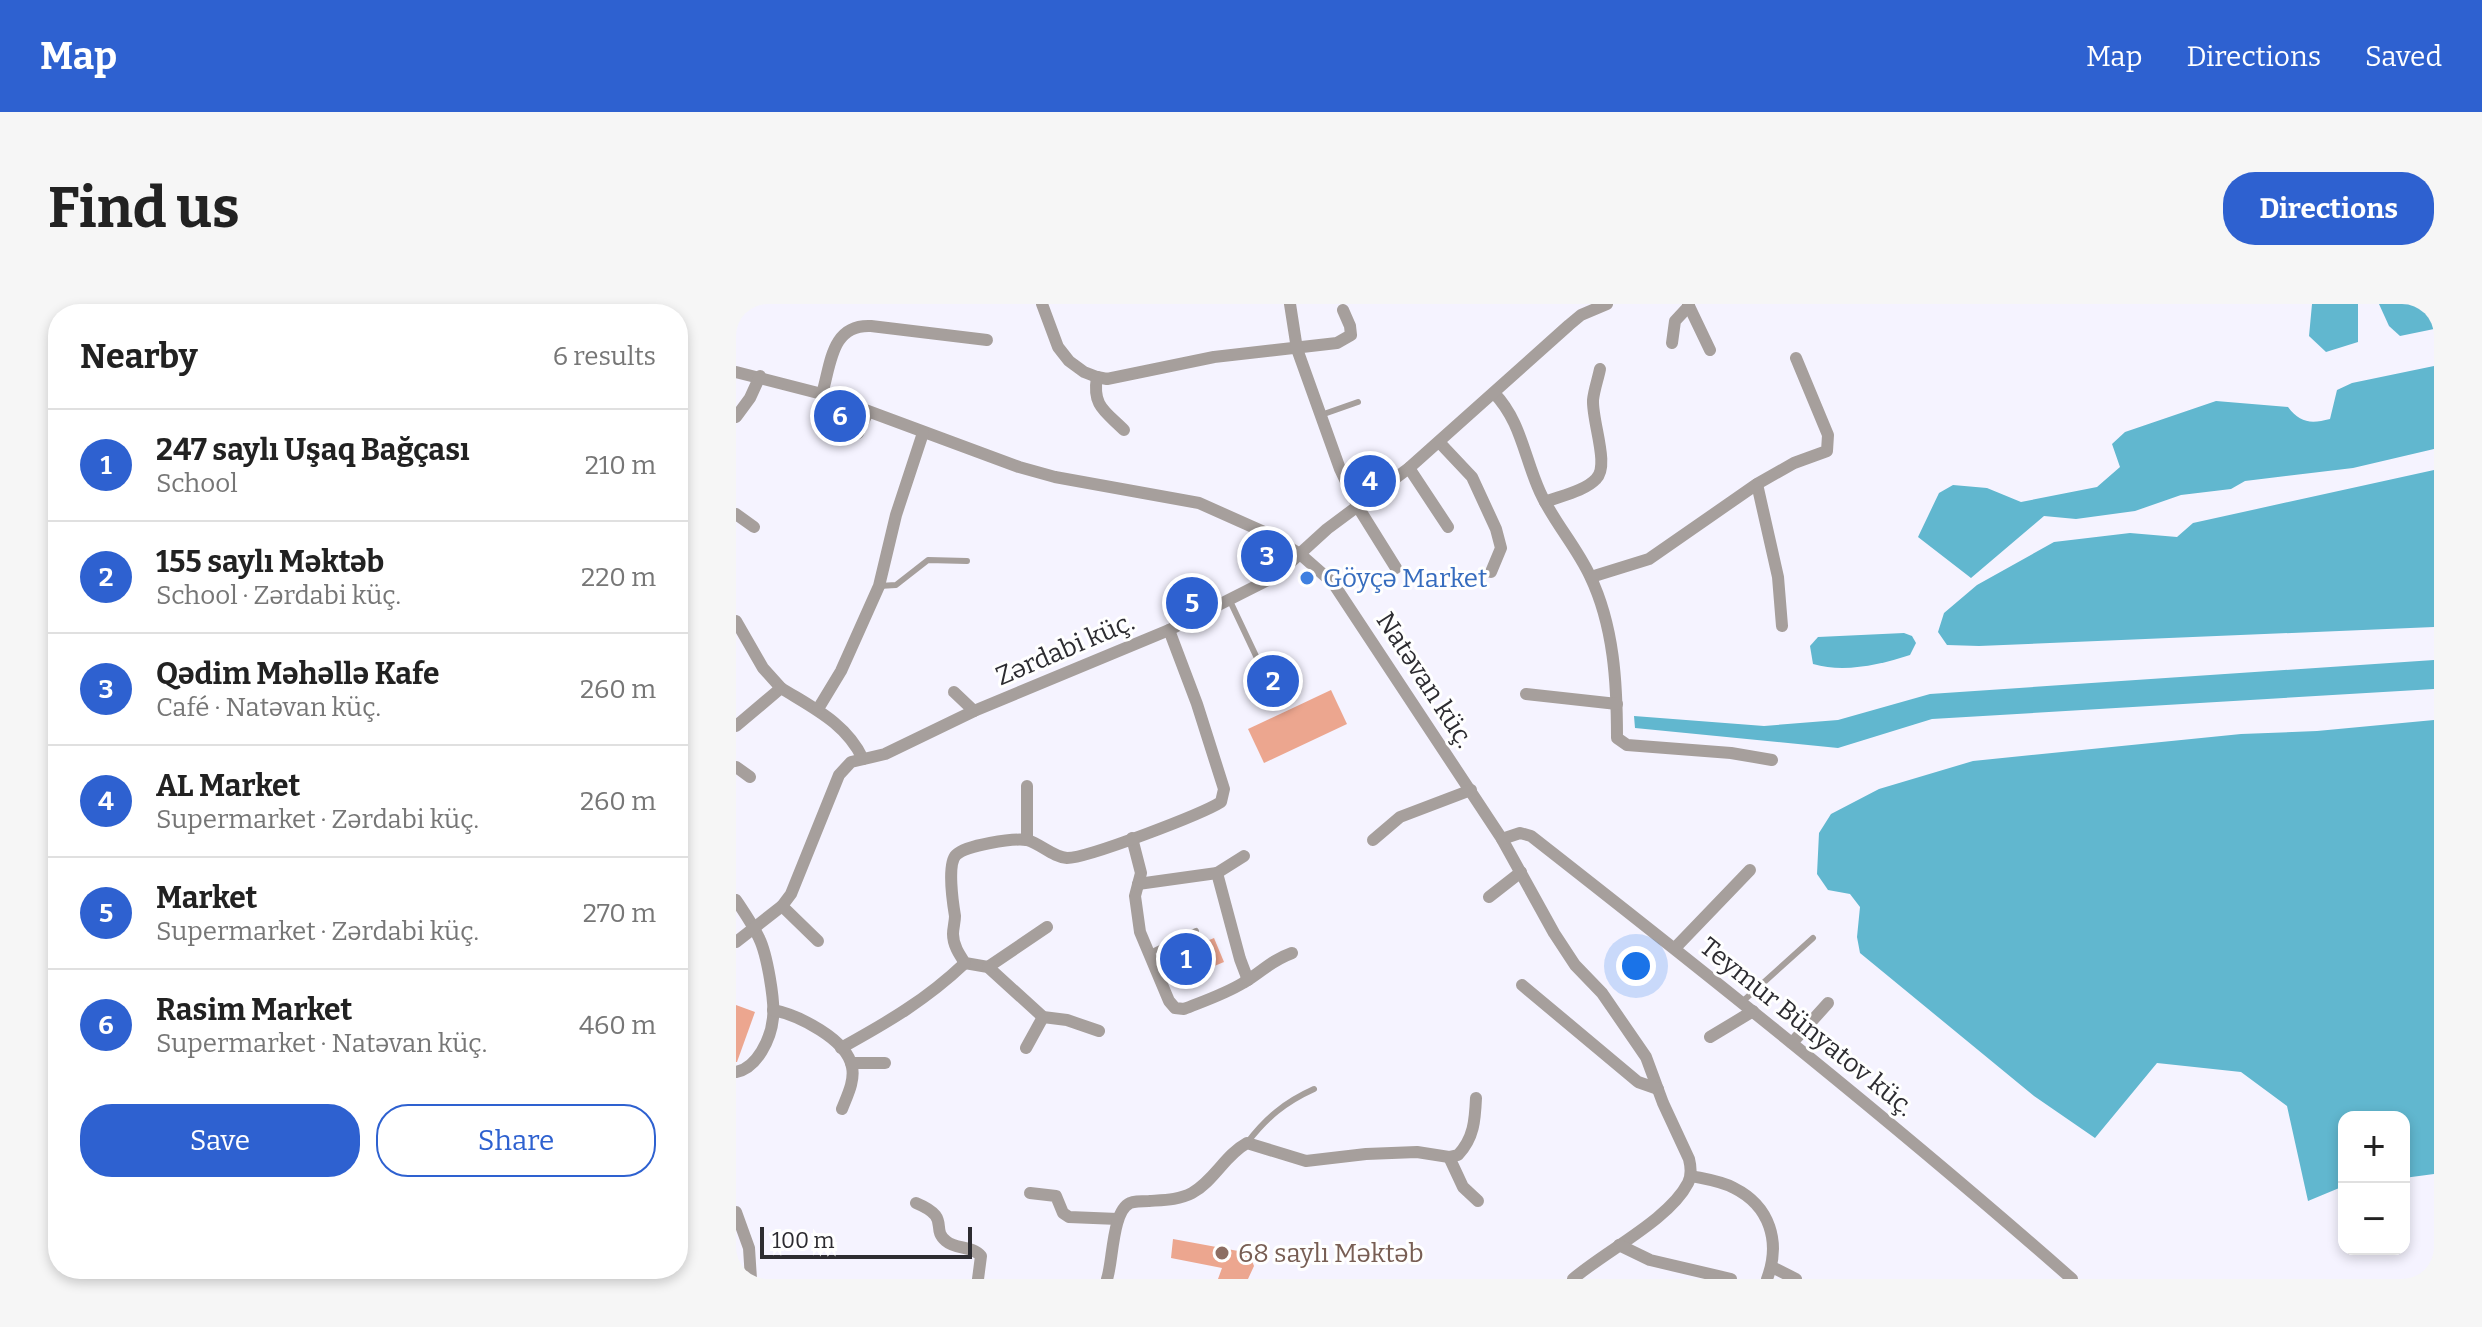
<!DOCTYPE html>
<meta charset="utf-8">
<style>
body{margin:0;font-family:Bitter,serif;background:#f6f6f6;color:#222}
.controls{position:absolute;right:24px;bottom:24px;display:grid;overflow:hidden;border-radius:16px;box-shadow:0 4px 12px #0003}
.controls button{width:72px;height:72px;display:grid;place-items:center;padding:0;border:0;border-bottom:2px solid #e0e0e0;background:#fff;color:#222;font:40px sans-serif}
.scale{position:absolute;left:24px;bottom:20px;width:212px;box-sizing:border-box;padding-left:8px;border:4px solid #2d2c31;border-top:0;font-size:22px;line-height:28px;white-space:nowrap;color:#2d2c31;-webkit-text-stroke:6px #fff;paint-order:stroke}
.you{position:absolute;left:900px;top:662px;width:28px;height:28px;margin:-20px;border:6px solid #fff;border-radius:50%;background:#1a73e8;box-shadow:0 0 0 12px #1a73e833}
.badge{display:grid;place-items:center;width:52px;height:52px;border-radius:50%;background:#2e61d0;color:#fff;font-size:26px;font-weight:700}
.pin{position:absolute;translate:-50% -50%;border:4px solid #fff;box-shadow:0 2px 8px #0006}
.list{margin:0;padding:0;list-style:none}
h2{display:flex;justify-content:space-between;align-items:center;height:104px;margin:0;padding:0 32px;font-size:34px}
h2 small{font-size:26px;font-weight:400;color:#767676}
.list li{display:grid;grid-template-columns:52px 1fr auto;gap:24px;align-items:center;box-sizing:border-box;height:112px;padding:0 32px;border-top:2px solid #e0e0e0}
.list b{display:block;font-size:30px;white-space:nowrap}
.list p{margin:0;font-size:26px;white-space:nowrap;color:#767676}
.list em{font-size:26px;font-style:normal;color:#767676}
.actions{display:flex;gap:16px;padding:24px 32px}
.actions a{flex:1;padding:18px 0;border:2px solid #2e61d0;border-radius:32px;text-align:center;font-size:28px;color:#2e61d0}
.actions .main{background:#2e61d0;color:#fff}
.map{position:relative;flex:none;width:1698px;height:975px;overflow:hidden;border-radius:32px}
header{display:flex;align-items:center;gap:48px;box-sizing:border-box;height:112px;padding:0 40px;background:#2e61d0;color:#fff}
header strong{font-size:38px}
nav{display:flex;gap:44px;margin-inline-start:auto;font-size:28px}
.intro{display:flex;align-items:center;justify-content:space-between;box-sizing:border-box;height:192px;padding:0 48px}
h1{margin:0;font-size:56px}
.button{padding:20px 36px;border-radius:32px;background:#2e61d0;color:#fff;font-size:28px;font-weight:700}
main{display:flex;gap:48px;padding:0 48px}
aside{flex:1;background:#fff;border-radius:32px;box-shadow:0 4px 12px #0003}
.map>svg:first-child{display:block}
.water{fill:#61b7cf}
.building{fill:#eca68f}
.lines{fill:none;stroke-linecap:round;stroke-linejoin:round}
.service{stroke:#a69f9c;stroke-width:6}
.minor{stroke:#a69f9c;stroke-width:12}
.shop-dot{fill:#3f7fe0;stroke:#fff;stroke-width:3}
.education-dot{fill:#8d6e63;stroke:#fff;stroke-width:3}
.labels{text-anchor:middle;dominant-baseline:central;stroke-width:6;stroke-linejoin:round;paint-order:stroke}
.shop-label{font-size:26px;fill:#366cbe;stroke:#fff;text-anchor:start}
.street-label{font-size:26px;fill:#2d2c31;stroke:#fff}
.education-label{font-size:26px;fill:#785e54;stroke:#fff;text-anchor:start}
</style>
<header>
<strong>Map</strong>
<nav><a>Map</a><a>Directions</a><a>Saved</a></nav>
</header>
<div class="intro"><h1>Find us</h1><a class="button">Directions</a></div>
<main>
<aside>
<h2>Nearby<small>6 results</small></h2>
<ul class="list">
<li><span class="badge">1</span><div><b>247 saylı Uşaq Bağçası</b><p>School</p></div><em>210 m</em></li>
<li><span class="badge">2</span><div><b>155 saylı Məktəb</b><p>School · Zərdabi küç.</p></div><em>220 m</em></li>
<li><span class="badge">3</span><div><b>Qədim Məhəllə Kafe</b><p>Café · Natəvan küç.</p></div><em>260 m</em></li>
<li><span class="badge">4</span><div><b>AL Market</b><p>Supermarket · Zərdabi küç.</p></div><em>260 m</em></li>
<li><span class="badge">5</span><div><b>Market</b><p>Supermarket · Zərdabi küç.</p></div><em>270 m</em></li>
<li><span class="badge">6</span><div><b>Rasim Market</b><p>Supermarket · Natəvan küç.</p></div><em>460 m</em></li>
</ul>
<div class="actions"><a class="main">Save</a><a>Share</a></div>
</aside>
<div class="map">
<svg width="1698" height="975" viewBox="0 0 1698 975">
<rect width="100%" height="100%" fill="#f5f3ff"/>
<g class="water">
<polygon points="1576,0 1622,0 1622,38 1590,48 1573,32"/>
<polygon points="1643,0 1698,0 1698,25 1664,32 1653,22"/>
<path d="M1698,62V145L1617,164L1509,177L1495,185L1445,191L1399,207L1340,215L1308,212L1235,274L1182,233L1203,189L1217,181L1251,184L1285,198L1361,183L1384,163L1376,140L1389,128L1480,97L1552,103C1564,119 1575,120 1594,115L1601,86L1616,79Z"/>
<polygon points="1698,166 1698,323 1243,342 1211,341 1202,328 1208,309 1241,281 1318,238 1394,229 1441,233 1457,219"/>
<path d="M1168,329L1176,332L1180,339L1174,351C1143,361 1108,369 1077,360L1074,342L1082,333Z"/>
<polygon points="1698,356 1698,385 1196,415 1102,444 899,424 898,412 1028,422 1102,416 1194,390"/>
<polygon points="1698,416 1698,870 1668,874 1668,813 1608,813 1608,882 1572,897 1551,802 1505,768 1421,759 1359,834 1298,792 1124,649 1121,633 1124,603 1114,590 1092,586 1081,570 1083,529 1095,510 1143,485 1237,457 1505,430 1581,427"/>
</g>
<g class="building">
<polygon points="595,386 611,420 528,459 512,425"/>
<polygon points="478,634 488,658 438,679 428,655"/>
<polygon points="0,701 19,708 1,758 0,758"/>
<polygon points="437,935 513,949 518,962 512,975 482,975 486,964 435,954"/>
</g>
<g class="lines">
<g class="service">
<polyline points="585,111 622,98"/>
<polyline points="143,282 160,281 192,256 231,257"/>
<polyline points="494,297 537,388"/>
<polyline points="412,650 460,627"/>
<polyline points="1006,698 1077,634"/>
<path d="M511,839C530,814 549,798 578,785"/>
</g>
<g class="minor">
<polyline points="306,0 322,43 333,57 348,68 361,73 371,75 478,53 601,39 615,31 614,22 607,6"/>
<polyline points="554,0 561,45 604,165 622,203 660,264"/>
<polyline points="952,0 974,46"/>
<polyline points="936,39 939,17 953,2"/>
<path d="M0,68L86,90L283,163L319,173L463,199L528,228L564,250L597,279L766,535L818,629L839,661L866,689L910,753L927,799L953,855C955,863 956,871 952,879C933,916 869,947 837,975"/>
<path d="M361,73C356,102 369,107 388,126"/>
<path d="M758,89C785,117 788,153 804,188C817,217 840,242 854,272C878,322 881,379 881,434L891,441L995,449L1036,456"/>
<path d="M86,90C95,60 95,20 135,22L251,36"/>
<polyline points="0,113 14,94 24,72"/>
<polyline points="122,129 132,108"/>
<polyline points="703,138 736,173 760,225 765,244 755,268"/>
<polyline points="673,164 712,223"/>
<polyline points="1021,180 1042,273 1046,322"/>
<path d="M809,198C824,192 849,187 860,175C874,162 856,118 857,96C858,86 862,75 864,65"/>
<polyline points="0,210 18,223"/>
<polyline points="855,273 913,255 1021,180 1058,159 1091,147 1092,131 1060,54"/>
<polyline points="0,317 27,364 45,384 0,422"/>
<path d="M45,384C77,404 110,419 127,455"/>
<polyline points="218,388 238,407"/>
<polyline points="790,390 881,400"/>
<polyline points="82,405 105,367 143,282 160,211 187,129"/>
<polyline points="0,463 14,473"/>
<path d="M291,482V536C277,534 230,541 220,551C211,560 217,600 219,612C219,618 217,624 217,630C217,641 223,650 229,659L252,663L307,713L331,716L363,727"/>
<path d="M396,534L405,569L399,592L404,628L433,697L439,704L448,705C468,697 489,690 507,679C526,668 534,657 556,649"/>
<path d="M766,535L784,529L795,532C979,676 1161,821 1336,975"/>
<path d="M291,536C305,540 317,553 331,554C352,554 466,510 485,498L488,485L461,400L433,326"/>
<polyline points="637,536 664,513 735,486"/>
<polyline points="481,569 508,552"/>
<polyline points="402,580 481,569 504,655 512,676"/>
<polyline points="753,593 785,568"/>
<path d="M0,596C8,608 17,621 23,634C31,650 39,697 37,714C35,735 21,764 0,768"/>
<polyline points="46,602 82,637"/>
<polyline points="0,638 46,602 55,590 103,471 115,458 149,450 238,407 433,326 530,277 546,266 591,225 673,164 833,21 845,11 871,0"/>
<polyline points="939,644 1014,566"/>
<polyline points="252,663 311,623"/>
<polyline points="786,681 902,778 922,785"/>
<path d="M37,706C62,711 111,735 116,763C119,777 111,792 106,805"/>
<polyline points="974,733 1017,707"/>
<polyline points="1056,739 1092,699"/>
<path d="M105,744C152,718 190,696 229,659"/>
<polyline points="290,744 307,713"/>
<polyline points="115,759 149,759"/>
<polyline points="713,853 727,883 742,897"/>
<path d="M955,872C969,875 985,877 998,884C1034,902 1045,938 1031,975"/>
<polyline points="294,889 320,892 327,909 333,913 382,915"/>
<path d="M180,899C216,914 194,924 210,937C220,946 236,941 245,952L242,975"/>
<polyline points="0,908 13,944 15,975"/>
<polyline points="883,941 914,956 995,975"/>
<polyline points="1036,963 1060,975"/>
<path d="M371,975C377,958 376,907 394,899C399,897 408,897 413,897C427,896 443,896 456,889C478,877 489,851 511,839L570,857L630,850L681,848L713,853L722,851C738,834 739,816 740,794"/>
</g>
</g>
<circle class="shop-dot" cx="571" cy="274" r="8"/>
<circle class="education-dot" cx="486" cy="949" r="8"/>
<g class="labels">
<g class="shop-label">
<text x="587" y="274">Göyçə Market</text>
</g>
<g class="street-label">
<text transform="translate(329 345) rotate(-23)">Zərdabi küç.</text>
<text transform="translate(689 376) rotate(57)">Natəvan küç.</text>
<text transform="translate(1071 723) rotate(39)">Teymur Bünyatov küç.</text>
</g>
<g class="education-label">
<text x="502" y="949">68 saylı Məktəb</text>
</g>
</g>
</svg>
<div class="controls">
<button>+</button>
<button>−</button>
</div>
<div class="scale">100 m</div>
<div class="you"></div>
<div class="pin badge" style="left:450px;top:655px">1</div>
<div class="pin badge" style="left:537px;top:377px">2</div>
<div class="pin badge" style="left:531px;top:252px">3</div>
<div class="pin badge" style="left:634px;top:177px">4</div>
<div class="pin badge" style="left:456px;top:299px">5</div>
<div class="pin badge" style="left:104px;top:112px">6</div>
</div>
</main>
